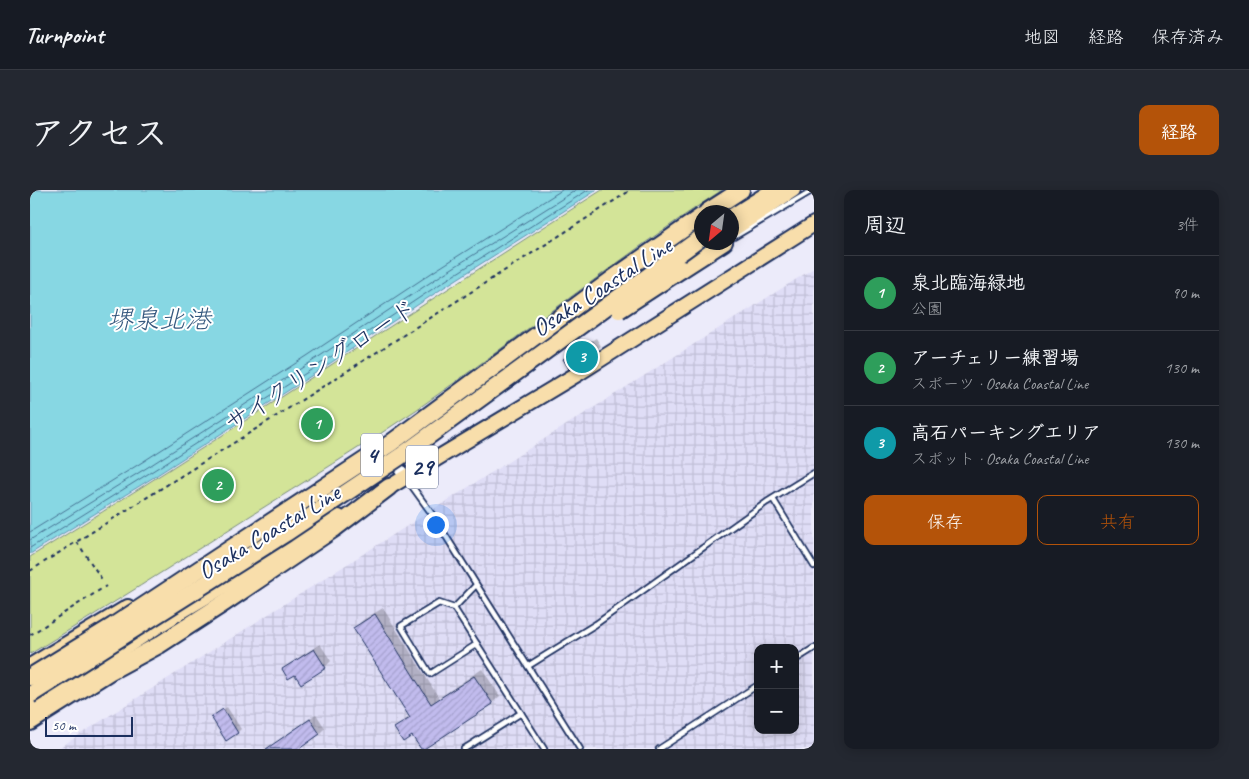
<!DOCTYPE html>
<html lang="ja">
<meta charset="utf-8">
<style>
body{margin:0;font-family:Caveat,"Klee One",sans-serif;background:#242831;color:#f1f3f6}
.controls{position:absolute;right:15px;bottom:15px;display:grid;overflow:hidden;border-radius:10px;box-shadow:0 2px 12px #0003}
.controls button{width:45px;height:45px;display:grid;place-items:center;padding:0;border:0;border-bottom:1px solid #363941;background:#171b24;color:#f1f3f6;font:25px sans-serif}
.compass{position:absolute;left:664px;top:15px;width:45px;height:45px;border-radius:50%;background:#171b24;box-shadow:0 2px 12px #0003;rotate:209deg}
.scale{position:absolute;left:15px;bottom:12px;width:88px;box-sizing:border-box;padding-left:5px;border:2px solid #1b2f5e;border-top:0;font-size:14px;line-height:18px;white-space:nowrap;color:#1b2f5e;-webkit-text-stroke:4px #fff;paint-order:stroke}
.you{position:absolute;left:405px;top:334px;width:18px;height:18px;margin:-12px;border:4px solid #fff;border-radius:50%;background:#1a73e8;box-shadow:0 0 0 8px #1a73e833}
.badge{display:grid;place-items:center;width:32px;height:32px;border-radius:50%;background:#b45309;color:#fff;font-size:16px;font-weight:700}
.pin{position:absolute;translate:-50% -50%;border:2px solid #fff;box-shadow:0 1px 5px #0006}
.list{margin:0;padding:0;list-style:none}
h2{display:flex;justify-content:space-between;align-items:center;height:65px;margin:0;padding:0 20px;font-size:21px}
h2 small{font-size:16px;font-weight:400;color:#9ea1a6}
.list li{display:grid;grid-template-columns:32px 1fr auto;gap:15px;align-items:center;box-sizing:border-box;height:75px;padding:0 20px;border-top:1px solid #363941}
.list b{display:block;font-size:19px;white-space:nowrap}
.list p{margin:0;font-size:16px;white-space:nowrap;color:#9ea1a6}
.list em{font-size:16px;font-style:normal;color:#9ea1a6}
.actions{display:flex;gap:10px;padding:15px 20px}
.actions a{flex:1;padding:11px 0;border:1px solid #b45309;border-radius:10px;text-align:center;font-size:18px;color:#b45309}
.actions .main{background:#b45309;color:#fff}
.map{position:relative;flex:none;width:784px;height:559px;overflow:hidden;border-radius:10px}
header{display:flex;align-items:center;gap:30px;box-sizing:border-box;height:70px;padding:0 25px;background:#171b24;border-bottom:1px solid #363941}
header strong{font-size:24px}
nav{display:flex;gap:28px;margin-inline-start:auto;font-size:18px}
.intro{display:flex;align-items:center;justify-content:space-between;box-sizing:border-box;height:120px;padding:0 30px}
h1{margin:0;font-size:35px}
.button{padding:12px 22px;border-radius:10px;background:#b45309;color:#fff;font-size:18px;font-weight:700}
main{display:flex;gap:30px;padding:0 30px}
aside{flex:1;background:#171b24;border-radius:10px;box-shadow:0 2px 12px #0003}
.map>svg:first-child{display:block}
.industrial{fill:url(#industrial-grid);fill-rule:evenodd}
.green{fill:#d3e498;stroke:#778a7b}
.water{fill:#87d7e3;stroke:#5c94ae}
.shadow{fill:#0003}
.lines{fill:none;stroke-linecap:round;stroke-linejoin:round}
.shore{stroke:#467293;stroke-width:1}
.building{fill:url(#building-hatch);stroke:#1b2f5e}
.service-casing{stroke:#1b2f5e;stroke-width:8}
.tertiary-casing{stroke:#1b2f5e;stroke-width:15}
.primary-casing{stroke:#1b2f5e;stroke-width:18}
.motorway-casing{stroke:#1b2f5e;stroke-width:20}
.path{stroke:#1b2f5e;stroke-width:2;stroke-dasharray:4 4;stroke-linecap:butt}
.service{stroke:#fff;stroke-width:4.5}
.tertiary{stroke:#fff;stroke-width:11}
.primary{stroke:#f8deab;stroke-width:14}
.motorway{stroke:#f8deab;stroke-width:16}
.motorway-bridge-casing{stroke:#1b2f5e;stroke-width:20;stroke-linecap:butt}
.motorway-bridge{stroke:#f8deab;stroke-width:16}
.labels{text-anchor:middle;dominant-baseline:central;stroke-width:4;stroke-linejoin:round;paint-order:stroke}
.shield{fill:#fff;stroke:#5f6d8e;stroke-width:1}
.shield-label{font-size:24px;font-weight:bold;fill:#1b2f5e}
.street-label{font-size:25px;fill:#1b2f5e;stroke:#fff}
.water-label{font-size:26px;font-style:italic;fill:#36597f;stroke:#fff}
</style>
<header>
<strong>Turnpoint</strong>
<nav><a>地図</a><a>経路</a><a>保存済み</a></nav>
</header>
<div class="intro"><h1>アクセス</h1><a class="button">経路</a></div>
<main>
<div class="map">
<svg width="784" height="559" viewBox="0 0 784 559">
<defs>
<pattern id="industrial-grid" width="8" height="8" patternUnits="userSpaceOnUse" patternTransform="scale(1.25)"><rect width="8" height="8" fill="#dfddf6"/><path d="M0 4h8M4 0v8" fill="none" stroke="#bfbed5"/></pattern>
<pattern id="building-hatch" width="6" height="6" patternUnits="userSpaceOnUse" patternTransform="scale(1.25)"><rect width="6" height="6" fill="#c1bbed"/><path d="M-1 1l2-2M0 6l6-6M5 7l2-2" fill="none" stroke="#a5a1ce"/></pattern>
</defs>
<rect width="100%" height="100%" fill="#ecebfa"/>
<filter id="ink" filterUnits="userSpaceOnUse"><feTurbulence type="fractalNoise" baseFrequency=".02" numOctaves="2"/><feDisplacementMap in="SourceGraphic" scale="10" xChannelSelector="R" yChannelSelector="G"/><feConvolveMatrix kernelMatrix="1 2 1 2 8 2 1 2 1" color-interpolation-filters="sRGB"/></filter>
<g filter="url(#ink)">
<path class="industrial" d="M784,78V559H27L385,331ZM728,458H765V540H728Z"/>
<path class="green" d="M572,0H692C587,69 489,148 386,220C332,257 275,291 220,326C147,373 74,419 0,464V367C193,248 381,121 572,0Z"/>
<polygon class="water" points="0,0 567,0 416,96 287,182 124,287 0,364"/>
<g class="shadow">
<polygon points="566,148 571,156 567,159 538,166"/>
<polygon points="353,418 409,508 452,479 470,506 462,513 383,544 366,538 374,531 380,526 325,438 333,430"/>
<polygon points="290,454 301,471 295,477 271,492 265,483 254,480 259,474"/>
<polygon points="197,517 211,539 208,542 196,549 183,527"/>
<polygon points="286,524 295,538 290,543 267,559 236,559"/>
</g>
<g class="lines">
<g class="shore">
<polyline points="0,342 114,271 277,166 406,80 532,0"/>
<polyline points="0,350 118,277 281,172 410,86 546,0"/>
<polyline points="0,358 121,282 284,178 413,92 558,0"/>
</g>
</g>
<g class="building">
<polygon points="562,151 568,160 539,179 533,169"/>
<polygon points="345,424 401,514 444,486 463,514 394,559 391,559 382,546 373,552 364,538 380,528 323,438"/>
<polygon points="284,459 296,478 271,494 265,485 258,489 252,479"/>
<polygon points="193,519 208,543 196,551 181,527"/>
<polygon points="280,529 290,544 269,559 236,559"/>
</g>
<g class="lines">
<defs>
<g id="service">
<polyline points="702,48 783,0"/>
<polyline points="376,288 402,324 550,559"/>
<polyline points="743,309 784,376"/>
<polyline points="446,395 424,418 514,559"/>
<polyline points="424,418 409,413 371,436 400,484 447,454"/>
<polyline points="765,470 784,458"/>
<polyline points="498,476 566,434 737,312 784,283"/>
<polyline points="434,559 491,523"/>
<polyline points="629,559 728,495"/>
</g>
<polyline id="tertiary" points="358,262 375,287"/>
<g id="primary">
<polyline points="702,40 763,0"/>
<polyline points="380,248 419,223"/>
<polyline points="351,302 549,183 784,34"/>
<polyline points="0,476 98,417"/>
<polyline points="0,518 142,427 309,327"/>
</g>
<g id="motorway">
<polyline points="677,22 711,0"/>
<polyline points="702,27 745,0"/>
<polyline points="652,79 694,52"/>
<polyline points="0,532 79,482 129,455 194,413 305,338 359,297"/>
</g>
</defs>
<use href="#service" class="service-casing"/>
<use href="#tertiary" class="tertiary-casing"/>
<use href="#primary" class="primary-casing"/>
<use href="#motorway" class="motorway-casing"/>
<g class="path">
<polyline points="47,352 73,391"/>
<polyline points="0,381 256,220 601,0"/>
<polyline points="0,445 76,396"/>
</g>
<use href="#service" class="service"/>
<use href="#tertiary" class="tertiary"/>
<use href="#primary" class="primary"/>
<use href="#motorway" class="motorway"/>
<defs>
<g id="motorway-bridge">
<polyline points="589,120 652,79"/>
<polyline points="0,487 83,436 361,253 588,85 672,26"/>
<polyline points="0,505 256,343 371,266 672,47"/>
</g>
</defs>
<use href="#motorway-bridge" class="motorway-bridge-casing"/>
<use href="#motorway-bridge" class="motorway-bridge"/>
</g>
</g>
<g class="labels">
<g class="shield">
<rect x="331" y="243.5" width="22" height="43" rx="4"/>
<rect x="376" y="255.5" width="32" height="43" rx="4"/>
</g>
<g class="shield-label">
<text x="342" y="265">4</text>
<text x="392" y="277">29</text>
</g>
<g class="street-label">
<text transform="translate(572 97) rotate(-33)">Osaka Coastal Line</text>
<text transform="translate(291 176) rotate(-33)">サイクリングロード</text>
<text transform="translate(239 342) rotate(-31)">Osaka Coastal Line</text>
</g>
<g class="water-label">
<text x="129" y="129">堺泉北港</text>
</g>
</g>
</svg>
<div class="controls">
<button>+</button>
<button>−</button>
</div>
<svg class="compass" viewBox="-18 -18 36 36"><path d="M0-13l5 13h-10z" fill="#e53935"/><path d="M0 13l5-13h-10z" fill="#9ea1a6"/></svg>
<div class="scale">50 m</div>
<div class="you"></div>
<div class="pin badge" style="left:287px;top:234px;background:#2e9e5b">1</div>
<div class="pin badge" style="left:188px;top:295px;background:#2e9e5b">2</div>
<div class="pin badge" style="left:552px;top:167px;background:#0f9aa8">3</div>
</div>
<aside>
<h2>周辺<small>3件</small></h2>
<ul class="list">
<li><span class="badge" style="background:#2e9e5b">1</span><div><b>泉北臨海緑地</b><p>公園</p></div><em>90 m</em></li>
<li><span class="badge" style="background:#2e9e5b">2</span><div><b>アーチェリー練習場</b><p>スポーツ · Osaka Coastal Line</p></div><em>130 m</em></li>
<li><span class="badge" style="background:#0f9aa8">3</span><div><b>高石パーキングエリア</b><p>スポット · Osaka Coastal Line</p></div><em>130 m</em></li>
</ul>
<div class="actions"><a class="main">保存</a><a>共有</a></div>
</aside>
</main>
